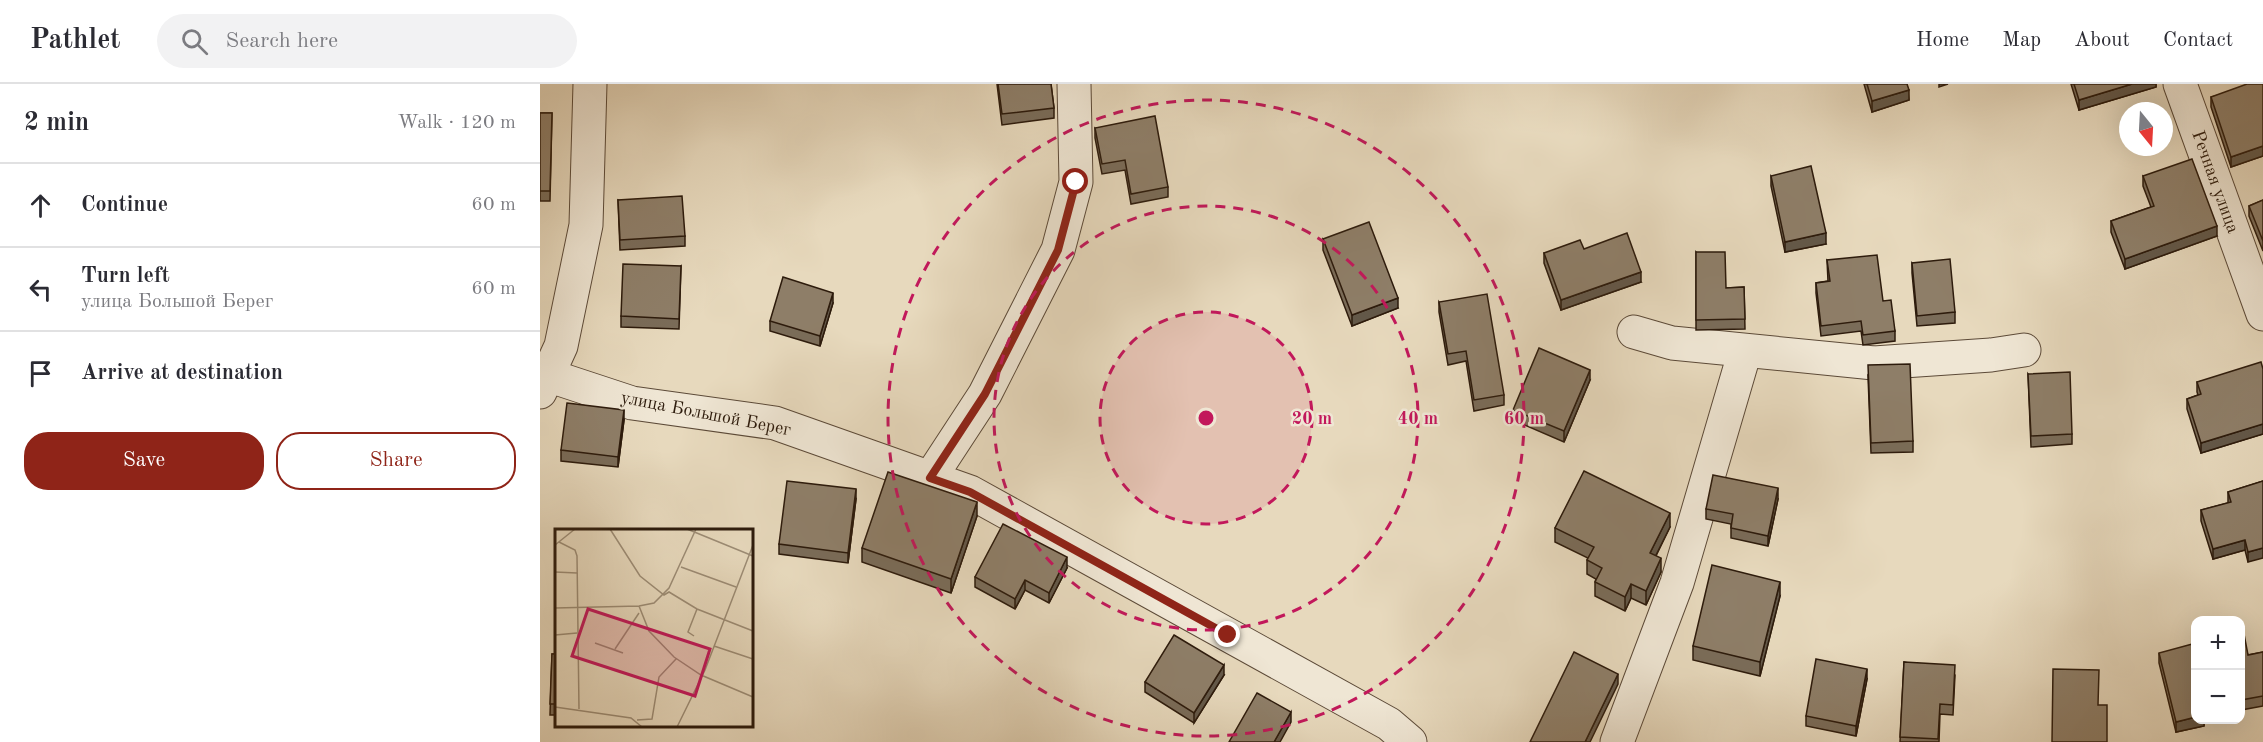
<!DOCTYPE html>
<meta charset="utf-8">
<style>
body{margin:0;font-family:"Old Standard TT",serif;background:#f2f2f3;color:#2b2b33}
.controls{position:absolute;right:18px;bottom:18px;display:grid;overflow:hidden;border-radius:12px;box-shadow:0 6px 24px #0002}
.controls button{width:54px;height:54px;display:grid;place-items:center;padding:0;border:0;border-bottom:2px solid #e1e1e2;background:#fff;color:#2b2b33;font:30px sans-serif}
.compass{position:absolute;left:1579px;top:18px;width:54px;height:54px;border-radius:50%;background:#fff;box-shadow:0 6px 24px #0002;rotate:162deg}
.stop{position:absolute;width:18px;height:18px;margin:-14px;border:4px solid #8f2418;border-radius:50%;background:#fff}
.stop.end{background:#8f2418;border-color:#fff;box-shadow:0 2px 6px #0008}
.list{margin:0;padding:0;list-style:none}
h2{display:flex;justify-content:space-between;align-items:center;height:78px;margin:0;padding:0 24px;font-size:26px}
h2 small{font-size:20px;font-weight:400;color:#7c7c81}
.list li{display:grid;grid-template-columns:39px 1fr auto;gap:18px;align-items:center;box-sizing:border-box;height:84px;padding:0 24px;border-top:2px solid #e1e1e2}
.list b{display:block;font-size:22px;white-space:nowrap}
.list p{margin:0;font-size:20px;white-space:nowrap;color:#7c7c81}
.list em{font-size:20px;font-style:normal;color:#7c7c81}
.actions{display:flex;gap:12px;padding:18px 24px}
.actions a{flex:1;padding:14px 0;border:2px solid #8f2418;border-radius:24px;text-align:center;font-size:21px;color:#8f2418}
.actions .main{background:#8f2418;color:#fff}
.icon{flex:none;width:33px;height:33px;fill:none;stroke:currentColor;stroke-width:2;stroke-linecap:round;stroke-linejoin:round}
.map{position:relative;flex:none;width:1723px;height:658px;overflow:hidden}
header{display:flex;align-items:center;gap:36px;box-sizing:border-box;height:84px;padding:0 30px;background:#fff;border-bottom:2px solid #e1e1e2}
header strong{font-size:28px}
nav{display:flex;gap:33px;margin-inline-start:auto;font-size:21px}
.search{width:420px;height:54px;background:#f2f2f3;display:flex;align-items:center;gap:15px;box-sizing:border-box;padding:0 21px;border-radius:33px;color:#7c7c81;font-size:22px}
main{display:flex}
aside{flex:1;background:#fff}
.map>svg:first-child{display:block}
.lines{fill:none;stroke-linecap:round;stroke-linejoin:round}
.minor-casing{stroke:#5c4a38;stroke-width:35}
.minor{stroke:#efe6d4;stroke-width:33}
.wall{fill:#7a6c59;stroke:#2d1b0c;stroke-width:1.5}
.shaded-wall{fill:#635849;stroke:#2d1b0c;stroke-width:1.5}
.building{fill:#8e7e68;stroke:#2d1b0c;stroke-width:1.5}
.route{stroke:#8f2418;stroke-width:8}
.ring{fill:none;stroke:#c2185b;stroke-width:3;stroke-dasharray:10 8}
.labels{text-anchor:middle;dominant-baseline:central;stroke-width:5;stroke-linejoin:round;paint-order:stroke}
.street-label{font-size:18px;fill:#2d1b0c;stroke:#efe6d4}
.inset-road{fill:none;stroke:#9d8d76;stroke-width:1.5}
.view{fill:#c2185b;fill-opacity:0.15;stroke:#c2185b;stroke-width:3}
.inset-edge{fill:none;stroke:#2d1b0c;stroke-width:3}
.centre{fill:#c2185b;stroke:#efe6d4;stroke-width:3}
.ring-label{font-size:18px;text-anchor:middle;font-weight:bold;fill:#c2185b;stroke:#efe6d4;stroke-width:5;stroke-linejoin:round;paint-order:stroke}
</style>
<header>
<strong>Pathlet</strong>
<div class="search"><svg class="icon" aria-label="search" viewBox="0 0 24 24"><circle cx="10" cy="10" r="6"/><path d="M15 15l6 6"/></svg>Search here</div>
<nav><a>Home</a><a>Map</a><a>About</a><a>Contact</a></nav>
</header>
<main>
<aside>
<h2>2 min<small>Walk · 120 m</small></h2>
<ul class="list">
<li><svg class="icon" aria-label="ahead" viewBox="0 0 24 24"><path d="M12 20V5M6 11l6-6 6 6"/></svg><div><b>Continue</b></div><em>60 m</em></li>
<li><svg class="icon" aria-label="left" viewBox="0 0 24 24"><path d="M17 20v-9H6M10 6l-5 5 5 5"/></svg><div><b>Turn left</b><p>улица Большой Берег</p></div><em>60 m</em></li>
<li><svg class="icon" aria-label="arrive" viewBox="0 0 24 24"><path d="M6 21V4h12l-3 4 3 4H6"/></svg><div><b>Arrive at destination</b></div></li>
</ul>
<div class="actions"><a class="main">Save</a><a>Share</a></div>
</aside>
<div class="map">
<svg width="1723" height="658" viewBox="0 0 1723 658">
<rect width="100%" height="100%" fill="#e7d9bd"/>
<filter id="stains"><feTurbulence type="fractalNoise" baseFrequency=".00333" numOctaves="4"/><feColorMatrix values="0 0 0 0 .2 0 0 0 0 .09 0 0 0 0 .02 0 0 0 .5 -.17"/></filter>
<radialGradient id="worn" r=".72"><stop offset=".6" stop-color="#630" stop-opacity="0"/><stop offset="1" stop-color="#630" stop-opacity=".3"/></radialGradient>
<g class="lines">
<defs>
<g id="minor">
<polyline points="1640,0 1723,230"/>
<polyline points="1094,248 1132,259 1334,279 1451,271 1484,266"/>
<polyline points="0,292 7,291 92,319 235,339 430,408 849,640 870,658"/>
<polyline points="0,308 21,262 46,141 50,0"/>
<polyline points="390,394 445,310 518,166 536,98 534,0"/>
<polyline points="1077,658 1137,499 1205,267"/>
</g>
</defs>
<use href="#minor" class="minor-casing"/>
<use href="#minor" class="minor"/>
</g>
<g class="wall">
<polygon points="457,0 511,0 514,24 514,34 462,41"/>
<polygon points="1324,0 1367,0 1369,16 1332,28"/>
<polygon points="1531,0 1616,0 1616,3 1539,26"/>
<polygon points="1723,0 1723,72 1691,83 1671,23 1671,13"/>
<polygon points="0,29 12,29 10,117 0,117"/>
<polygon points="555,44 628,103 628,113 591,120 585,86 562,90 555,54"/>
<polygon points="1231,92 1286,160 1245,168 1231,102"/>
<polygon points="1603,92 1677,152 1585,185 1571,148 1571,137 1611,123 1603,102"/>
<polygon points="78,116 145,152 145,162 80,166"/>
<polygon points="1723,116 1723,167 1709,132 1709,122"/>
<polygon points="783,155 858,224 812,242 783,166"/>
<polygon points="1044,165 1101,198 1021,226 1004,179 1004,169"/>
<polygon points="1156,168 1186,204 1204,203 1205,245 1156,246"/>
<polygon points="1287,176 1343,217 1355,247 1355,257 1323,261 1321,247 1281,252 1276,209 1276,199 1288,197"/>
<polygon points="1372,179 1415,228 1415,239 1377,242 1372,189"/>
<polygon points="141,182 139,245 81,243 81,232"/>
<polygon points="899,218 964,311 964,321 934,327 926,277 908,281 899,228"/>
<polygon points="293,219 280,262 230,247 230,237"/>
<polygon points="1723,285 1723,350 1661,369 1647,325 1647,315 1658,311 1657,308 1657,298"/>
<polygon points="1488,290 1532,350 1532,360 1491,363"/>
<polygon points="1328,292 1373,357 1373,368 1331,369"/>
<polygon points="1050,296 1024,358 973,336 973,326"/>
<polygon points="84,336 78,383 21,377 21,366"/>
<polygon points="1723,397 1708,478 1705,466 1673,475 1661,437 1661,426 1688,419 1688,408"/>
<polygon points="316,415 308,479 239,470 239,460"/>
<polygon points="1238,415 1228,462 1191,454 1191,440 1166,435 1166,425"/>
<polygon points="437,432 411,509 322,478 322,464"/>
<polygon points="1130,443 1116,472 1121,488 1106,521 1091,514 1085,527 1055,512 1055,498 1056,495 1047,490 1047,476 1048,474 1015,458 1015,444"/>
<polygon points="527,484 509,519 485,506 475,525 435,503 435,493"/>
<polygon points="1240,512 1220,592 1153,576 1153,562"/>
<polygon points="1701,550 1708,571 1723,568 1723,622 1701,626"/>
<polygon points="1619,569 1656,636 1664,636 1664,642 1636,648 1619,579"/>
<polygon points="12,570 16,570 16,631 10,631"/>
<polygon points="1364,578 1415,591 1413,631 1400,630 1399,658 1360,658"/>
<polygon points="684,591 654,639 605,608 605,598"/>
<polygon points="1327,595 1316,652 1266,642 1266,632"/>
</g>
<g class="shaded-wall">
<polygon points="1399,0 1408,0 1399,3"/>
<polygon points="1592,0 1616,0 1616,3 1539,26 1539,16"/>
<polygon points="1369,6 1369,16 1332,28 1332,17"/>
<polygon points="1723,62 1723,72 1691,83 1691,73"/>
<polygon points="1677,142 1677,152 1585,185 1585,175"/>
<polygon points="1286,149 1286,160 1245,168 1245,158"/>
<polygon points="1101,188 1101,198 1021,226 1021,216"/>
<polygon points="293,209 293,219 280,262 280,252"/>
<polygon points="858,214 858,224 812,242 812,231"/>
<polygon points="1050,286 1050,296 1024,358 1024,347"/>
<polygon points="84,326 84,336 78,383 78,373"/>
<polygon points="1723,340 1723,350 1661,369 1661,359"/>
<polygon points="1238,404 1238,415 1228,462 1228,452"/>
<polygon points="316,405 316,415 308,479 308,469"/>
<polygon points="437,418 437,432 411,509 411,495"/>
<polygon points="1130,429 1130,443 1110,483 1110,469"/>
<polygon points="1705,456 1705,466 1673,475 1673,465"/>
<polygon points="1723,464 1723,474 1708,478 1708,468"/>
<polygon points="527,473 527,484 509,519 509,509"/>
<polygon points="1121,474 1121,488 1106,521 1106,507"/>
<polygon points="485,496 485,506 475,525 475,515"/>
<polygon points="1240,498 1240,512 1220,592 1220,578"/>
<polygon points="1091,500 1091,514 1085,527 1085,513"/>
<polygon points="684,581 684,591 654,639 654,629"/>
<polygon points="1327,585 1327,595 1316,652 1316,642"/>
<polygon points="1078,590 1078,600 1050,658 1045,658"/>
<polygon points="751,628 751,638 740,658 734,658"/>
<polygon points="1656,633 1656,636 1664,636 1664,642 1636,648 1636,638"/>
</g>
<g class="building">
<polygon points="458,0 511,0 514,24 462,30"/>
<polygon points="1327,0 1367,0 1369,6 1332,17"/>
<polygon points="1534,0 1592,0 1539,16"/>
<polygon points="1707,0 1723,0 1723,62 1691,73 1671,13"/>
<polygon points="0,29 12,29 10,107 0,107"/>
<polygon points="615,32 628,103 591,110 585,76 562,80 555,44"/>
<polygon points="1652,75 1677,142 1585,175 1571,137 1614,122 1603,92"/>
<polygon points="1271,82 1286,149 1245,158 1231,92"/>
<polygon points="142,112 145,152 80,156 78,116"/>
<polygon points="1723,116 1723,157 1709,122"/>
<polygon points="829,138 858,214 812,231 783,155"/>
<polygon points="1087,149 1101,188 1021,216 1004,169 1040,156 1044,165"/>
<polygon points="1156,168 1185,168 1186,204 1204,203 1205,235 1156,236"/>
<polygon points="1337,171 1343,217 1351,216 1355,247 1323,251 1321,237 1281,242 1276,199 1290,197 1287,176"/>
<polygon points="1410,175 1415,228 1377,232 1372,179"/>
<polygon points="83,180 141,182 139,235 81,232"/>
<polygon points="243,193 293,209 280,252 230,237"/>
<polygon points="947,210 964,311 934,316 926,267 908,270 899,218"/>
<polygon points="999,264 1050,286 1024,347 973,326"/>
<polygon points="1721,278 1723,285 1723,340 1661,359 1647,315 1661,310 1657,298"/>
<polygon points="1370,280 1373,357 1331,359 1328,281"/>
<polygon points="1530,288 1532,350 1491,352 1488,290"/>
<polygon points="27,319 84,326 78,373 21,366"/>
<polygon points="1044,387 1130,429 1110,469 1121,474 1106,507 1091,500 1085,513 1055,498 1062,484 1047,476 1054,463 1015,444"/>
<polygon points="348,388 437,418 411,495 322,464"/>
<polygon points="1173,391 1238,404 1228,452 1191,444 1193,430 1166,425"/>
<polygon points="247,397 316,405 308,469 239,460"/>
<polygon points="1723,397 1723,464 1708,468 1705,456 1673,465 1661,426 1691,418 1688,408"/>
<polygon points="463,440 527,473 509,509 485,496 475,515 435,493"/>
<polygon points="1172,481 1240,498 1220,578 1153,562"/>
<polygon points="1701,550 1704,550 1708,571 1723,568 1723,612 1701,616"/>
<polygon points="634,551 684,581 654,629 605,598"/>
<polygon points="1656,559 1656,587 1653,588 1656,598 1656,633 1636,638 1619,569"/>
<polygon points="1034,568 1078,590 1045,658 990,658"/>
<polygon points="12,570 16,570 16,620 10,620"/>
<polygon points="1276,575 1327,585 1316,642 1266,632"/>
<polygon points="1364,578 1415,581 1413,621 1400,620 1398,655 1360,653"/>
<polygon points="1513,585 1559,586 1558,621 1567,621 1567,658 1512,658"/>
<polygon points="717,609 751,628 734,658 689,658"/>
</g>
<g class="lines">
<polyline class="route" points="536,98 518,166 445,310 390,394 430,408 688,551"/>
</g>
<circle cx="666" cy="334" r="106" fill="#c2185b" fill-opacity=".12"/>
<g class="ring">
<circle cx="666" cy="334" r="106"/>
<circle cx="666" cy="334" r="212"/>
<circle cx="666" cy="334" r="318"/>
</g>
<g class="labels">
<g class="street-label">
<text transform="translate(1675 98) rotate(70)">Речная улица</text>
<text transform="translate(166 330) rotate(11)">улица Большой Берег</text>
</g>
</g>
<g transform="translate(15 445)">
<rect width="198" height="198" fill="#e7d9bd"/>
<path class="inset-road" d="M55,0L85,47L109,66L114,63L142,80L198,102M132,0L198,27M4,13L20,21L22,27L24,180M0,16L20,0M126,38L181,58M0,43L22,44M84,77L99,74L114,59L141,0M0,79L84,77L94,102L119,128L146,146L198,168M0,106L22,104M139,107L133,103L142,80M40,114L68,124M159,117L198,130M60,120L84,84M0,178L76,189L87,198M82,191L97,190L104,148L121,130M122,198L150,141L198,16"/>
<path class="view" d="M33,80L155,120L140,167L17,127Z"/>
<rect width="198" height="198" class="inset-edge"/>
</g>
<circle cx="666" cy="334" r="9" class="centre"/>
<g class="ring-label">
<text x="772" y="340">20 m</text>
<text x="878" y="340">40 m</text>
<text x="984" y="340">60 m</text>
</g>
<rect width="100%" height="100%" filter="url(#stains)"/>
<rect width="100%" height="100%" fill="url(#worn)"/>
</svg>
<div class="controls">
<button>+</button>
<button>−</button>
</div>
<svg class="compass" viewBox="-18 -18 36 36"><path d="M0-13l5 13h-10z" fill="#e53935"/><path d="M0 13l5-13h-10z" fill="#7c7c81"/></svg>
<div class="stop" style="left:536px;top:98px"></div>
<div class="stop end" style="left:688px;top:551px"></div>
</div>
</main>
